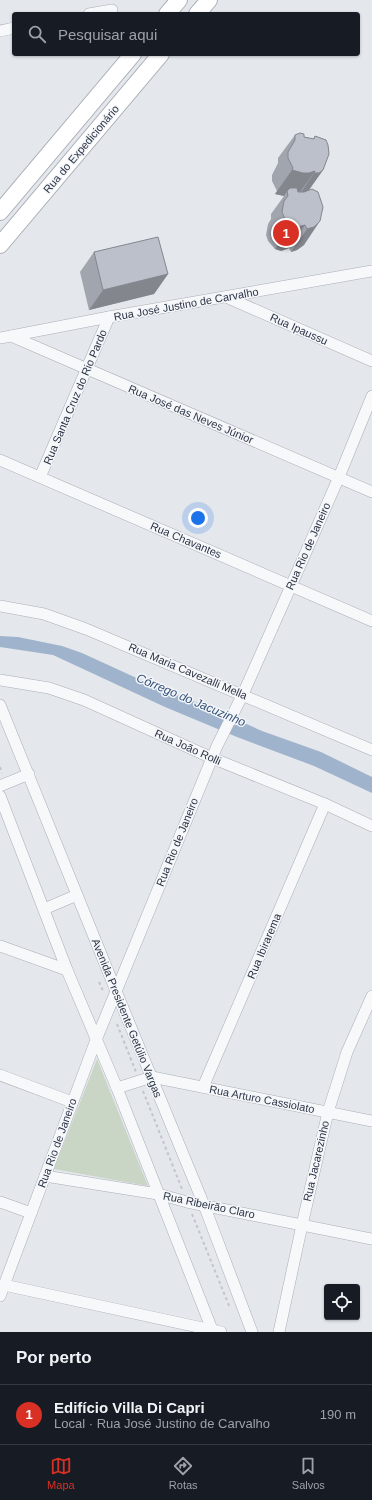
<!DOCTYPE html>
<html lang="pt">
<meta charset="utf-8">
<style>
body{margin:0;font-family:Helvetica,sans-serif;background:#242831;color:#f1f3f6}
.controls{position:absolute;right:12px;bottom:12px;display:grid;overflow:hidden;border-radius:4px;box-shadow:0 1px 3px #0004}
.controls button{width:36px;height:36px;display:grid;place-items:center;padding:0;border:0;border-bottom:1px solid #363941;background:#171b24;color:#f1f3f6;font:20px sans-serif}
.you{position:absolute;left:198px;top:518px;width:14px;height:14px;margin:-10px;border:3px solid #fff;border-radius:50%;background:#1a73e8;box-shadow:0 0 0 6px #1a73e833}
.badge{display:grid;place-items:center;width:26px;height:26px;border-radius:50%;background:#d93025;color:#fff;font-size:13px;font-weight:700}
.pin{position:absolute;translate:-50% -50%;border:2px solid #fff;box-shadow:0 1px 4px #0006}
.list{margin:0;padding:0;list-style:none}
h2{display:flex;justify-content:space-between;align-items:center;height:52px;margin:0;padding:0 16px;font-size:17px}
h2 small{font-size:13px;font-weight:400;color:#9ea1a6}
.list li{display:grid;grid-template-columns:26px 1fr auto;gap:12px;align-items:center;box-sizing:border-box;height:60px;padding:0 16px;border-top:1px solid #363941}
.list b{display:block;font-size:15px;white-space:nowrap}
.list p{margin:0;font-size:13px;white-space:nowrap;color:#9ea1a6}
.list em{font-size:13px;font-style:normal;color:#9ea1a6}
.icon{flex:none;width:22px;height:22px;fill:none;stroke:currentColor;stroke-width:2;stroke-linecap:round;stroke-linejoin:round}
.map{position:relative;flex:none;width:372px;height:1332px;overflow:hidden}
.search{position:absolute;background:#171b24;box-shadow:0 1px 3px #0004;left:12px;right:12px;top:12px;height:44px;display:flex;align-items:center;gap:10px;box-sizing:border-box;padding:0 14px;border-radius:4px;color:#9ea1a6;font-size:15px}
.sheet{height:112px;background:#171b24}
nav{display:flex;justify-content:space-around;align-items:center;box-sizing:border-box;height:56px;border-top:1px solid #363941;background:#171b24;font-size:11px;color:#9ea1a6}
nav a{display:grid;justify-items:center;gap:2px}
nav .on{color:#d93025}
.map>svg:first-child{display:block}
.green{fill:#c9d6c5}
.water{fill:#9fb4cc}
.lines{fill:none;stroke-linecap:round;stroke-linejoin:round}
.street-casing{stroke:#a9aeb7;stroke-width:12}
.secondary-casing{stroke:#a9aeb7;stroke-width:18}
.path{stroke:#c2c5cb;stroke-width:2;stroke-dasharray:3 3;stroke-linecap:butt}
.street{stroke:#f7f8fa;stroke-width:11}
.secondary{stroke:#fff;stroke-width:16}
.wall{fill:#a1a5ae}
.shaded-wall{fill:#83868d}
.building{fill:#bbc0ca;stroke:#83868d}
.labels{text-anchor:middle;dominant-baseline:central;stroke-width:3;stroke-linejoin:round;paint-order:stroke}
.street-label{font-size:11px;fill:#2b3445;stroke:#f4f6f9}
.water-label{font-size:12px;font-style:italic;fill:#34527a;stroke:#f4f6f9}
</style>
<div class="map">
<svg width="372" height="1332" viewBox="0 0 372 1332">
<rect width="100%" height="100%" fill="#e4e7ec"/>
<polygon class="green" points="97,1059 148,1186 54,1169"/>
<polygon class="water" points="0,636 18,637 62,646 82,653 154,686 211,708 262,731 321,752 372,777 372,793 314,766 237,737 165,707 53,655 0,647"/>
<g class="lines">
<defs>
<g id="street">
<polyline points="89,14 112,10"/>
<polyline points="0,31 14,28"/>
<polyline points="226,297 372,361"/>
<polyline points="11,336 372,492"/>
<polyline points="0,338 109,317 372,271"/>
<polyline points="0,460 372,621"/>
<polyline points="40,477 109,317"/>
<polyline points="0,606 44,614 86,629 372,750"/>
<polyline points="0,680 49,688 84,700 212,758 325,804 372,826"/>
<polyline points="0,705 116,991 204,1205 252,1332"/>
<polyline points="0,786 29,774"/>
<polyline points="0,796 67,970 117,1088 213,1332"/>
<polyline points="44,909 77,895"/>
<polyline points="0,946 67,970"/>
<polyline points="0,1075 72,1102"/>
<polyline points="203,1087 325,804"/>
<polyline points="117,1088 152,1077 372,1121"/>
<polyline points="45,1176 158,1194 187,1202 372,1239"/>
<polyline points="0,1202 31,1213"/>
<polyline points="4,1285 221,1332"/>
<polyline points="0,1296 96,1040 217,746 243,694 291,586 339,477 372,396"/>
<polyline points="279,1332 302,1225 328,1112 347,1052 372,996"/>
</g>
<g id="secondary">
<polyline points="167,14 179,0"/>
<polyline points="197,14 209,0"/>
<polyline points="0,212 133,54"/>
<polyline points="0,245 161,54"/>
</g>
</defs>
<use href="#street" class="street-casing"/>
<use href="#secondary" class="secondary-casing"/>
<g class="path">
<polyline points="0,767 2,773"/>
<polyline points="99,982 104,993"/>
<polyline points="117,1024 136,1072"/>
<polyline points="143,1091 182,1189"/>
<polyline points="192,1214 230,1308"/>
</g>
<use href="#street" class="street"/>
<use href="#secondary" class="secondary"/>
</g>
<g class="wall">
<polygon points="295,135 313,139 315,136 323,170 309,190 318,192 304,245 297,250 291,252 289,248 281,251 275,249 268,241 266,235 268,224 271,219 271,214 284,196 275,194 277,191 272,181 272,175 278,163 278,158"/>
<polygon points="94,252 168,274 154,294 89,310 80,272"/>
</g>
<g class="shaded-wall">
<polygon points="292,170 315,171 298,195 287,191 284,196 275,194"/>
<polygon points="323,170 306,194 298,197 314,173"/>
<polygon points="320,221 304,245 297,250 291,252 307,229"/>
<polygon points="305,225 289,248 281,251 275,249 292,226"/>
<polygon points="168,274 154,294 89,310 103,290"/>
</g>
<g class="building">
<polygon points="300,133 304,134 304,137 314,139 315,136 326,140 328,145 329,154 323,170 319,173 314,173 315,171 309,173 303,173 292,170 293,168 288,158 288,152 295,140 295,135"/>
<polygon points="290,188 297,188 298,192 304,192 312,189 318,192 323,207 320,221 314,227 307,229 305,225 297,227 292,226 284,217 282,212 284,201 288,196 287,191"/>
<polygon points="158,237 168,274 103,290 94,252"/>
</g>
<g class="labels">
<g class="street-label">
<text transform="translate(81 149) rotate(-50)">Rua do Expedicionário</text>
<text transform="translate(186 304) rotate(-10)">Rua José Justino de Carvalho</text>
<text transform="translate(299 329) rotate(24)">Rua Ipaussu</text>
<text transform="translate(75 397) rotate(-67)">Rua Santa Cruz do Rio Pardo</text>
<text transform="translate(191 414) rotate(23)">Rua José das Neves Júnior</text>
<text transform="translate(186 540) rotate(23)">Rua Chavantes</text>
<text transform="translate(308 546) rotate(-66)">Rua Rio de Janeiro</text>
<text transform="translate(188 671) rotate(23)">Rua Maria Cavezalli Mella</text>
<text transform="translate(188 747) rotate(24)">Rua João Rolli</text>
<text transform="translate(177 842) rotate(-68)">Rua Rio de Janeiro</text>
<text transform="translate(264 946) rotate(-67)">Rua Ibirarema</text>
<text transform="translate(127 1018) rotate(68)">Avenida Presidente Getúlio Vargas</text>
<text transform="translate(262 1099) rotate(11)">Rua Arturo Cassiolato</text>
<text transform="translate(57 1143) rotate(-70)">Rua Rio de Janeiro</text>
<text transform="translate(316 1161) rotate(-77)">Rua Jacarezinho</text>
<text transform="translate(209 1205) rotate(12)">Rua Ribeirão Claro</text>
</g>
<g class="water-label">
<text transform="translate(191 700) rotate(23)">Córrego do Jacuzinho</text>
</g>
</g>
</svg>
<div class="controls">
<button><svg class="icon" aria-label="locate" viewBox="0 0 24 24"><circle cx="12" cy="12" r="6"/><path d="M12 2v4M12 18v4M2 12h4M18 12h4"/></svg></button>
</div>
<div class="you"></div>
<div class="pin badge" style="left:286px;top:233px">1</div>
<div class="search"><svg class="icon" aria-label="search" viewBox="0 0 24 24"><circle cx="10" cy="10" r="6"/><path d="M15 15l6 6"/></svg>Pesquisar aqui</div>
</div>
<section class="sheet">
<h2>Por perto<small></small></h2>
<ul class="list">
<li><span class="badge">1</span><div><b>Edifício Villa Di Capri</b><p>Local · Rua José Justino de Carvalho</p></div><em>190 m</em></li>
</ul>
</section>
<nav>
<a class="on"><svg class="icon" aria-label="map" viewBox="0 0 24 24"><path d="M3 6l6-2 6 2 6-2v14l-6 2-6-2-6 2zM9 4v14M15 6v14"/></svg>Mapa</a>
<a><svg class="icon" aria-label="directions" viewBox="0 0 24 24"><path d="M12 3l9 9-9 9-9-9zM9 14v-3h6M13 9l2 2-2 2"/></svg>Rotas</a>
<a><svg class="icon" aria-label="saved" viewBox="0 0 24 24"><path d="M7 4h10v16l-5-4-5 4z"/></svg>Salvos</a>
</nav>
